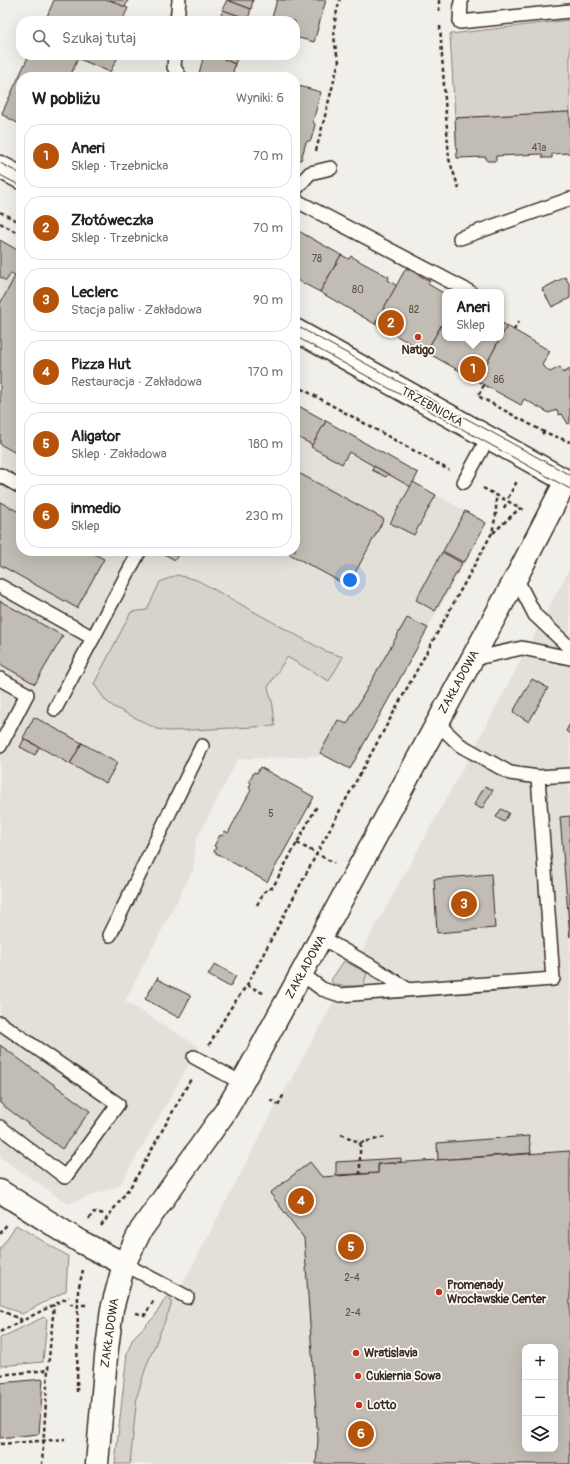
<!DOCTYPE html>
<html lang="pl">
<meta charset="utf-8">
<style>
body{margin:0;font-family:Pangolin,sans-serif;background:#f6f6f6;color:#222}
.controls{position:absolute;right:12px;bottom:12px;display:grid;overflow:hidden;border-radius:8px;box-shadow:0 4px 16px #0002}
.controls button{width:36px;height:36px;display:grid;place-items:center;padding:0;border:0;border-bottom:1px solid #e0e0e0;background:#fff;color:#222;font:20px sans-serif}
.you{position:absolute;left:350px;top:580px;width:14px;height:14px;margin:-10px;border:3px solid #fff;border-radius:50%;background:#1a73e8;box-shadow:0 0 0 6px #1a73e833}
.badge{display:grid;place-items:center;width:26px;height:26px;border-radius:50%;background:#b45309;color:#fff;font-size:13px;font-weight:700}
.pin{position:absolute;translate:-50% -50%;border:2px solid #fff;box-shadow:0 1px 4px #0006}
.popup{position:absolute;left:442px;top:289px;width:62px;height:52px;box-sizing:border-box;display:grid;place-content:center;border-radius:8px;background:#fff;filter:drop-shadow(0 1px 3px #0005);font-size:13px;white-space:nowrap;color:#767676}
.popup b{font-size:15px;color:#222}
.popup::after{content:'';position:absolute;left:50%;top:100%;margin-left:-8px;border:8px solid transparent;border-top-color:#fff}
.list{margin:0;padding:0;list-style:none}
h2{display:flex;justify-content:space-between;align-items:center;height:52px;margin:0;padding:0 16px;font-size:17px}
h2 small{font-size:13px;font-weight:400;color:#767676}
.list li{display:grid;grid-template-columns:26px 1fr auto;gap:12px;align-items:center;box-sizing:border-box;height:64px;margin:0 8px 8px;padding:0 8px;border:1px solid #e0e0e0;border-radius:16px}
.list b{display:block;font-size:15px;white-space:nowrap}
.list p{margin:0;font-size:13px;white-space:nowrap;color:#767676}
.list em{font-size:13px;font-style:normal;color:#767676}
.icon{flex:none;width:22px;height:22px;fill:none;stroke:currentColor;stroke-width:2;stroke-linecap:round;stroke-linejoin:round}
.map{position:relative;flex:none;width:570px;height:1464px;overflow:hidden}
.search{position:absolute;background:#fff;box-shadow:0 4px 16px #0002;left:16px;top:16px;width:284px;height:44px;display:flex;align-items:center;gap:10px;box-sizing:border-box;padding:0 14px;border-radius:16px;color:#767676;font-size:15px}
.panel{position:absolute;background:#fff;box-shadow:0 4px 16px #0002;left:16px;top:72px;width:284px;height:484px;border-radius:16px}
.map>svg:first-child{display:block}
.built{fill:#e3e0da;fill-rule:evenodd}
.green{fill:#d7d2cc;stroke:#897e75}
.building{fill:#c1bcb4;stroke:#3b2a1e;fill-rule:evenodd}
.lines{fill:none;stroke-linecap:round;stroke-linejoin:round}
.service-casing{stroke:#3b2a1e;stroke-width:16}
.minor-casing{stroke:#3b2a1e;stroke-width:25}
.tertiary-casing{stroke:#3b2a1e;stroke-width:25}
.path{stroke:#3b2a1e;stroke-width:2.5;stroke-dasharray:4 3;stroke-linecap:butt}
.service{stroke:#fdfcf7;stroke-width:13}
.minor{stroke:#fdfcf7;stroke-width:22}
.tertiary{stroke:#fdfcf7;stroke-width:22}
.tram{stroke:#3b2a1e;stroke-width:1}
.poi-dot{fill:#c8321e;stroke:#fdfcf7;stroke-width:1.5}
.labels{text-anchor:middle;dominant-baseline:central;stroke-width:3.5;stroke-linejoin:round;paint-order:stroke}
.number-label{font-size:10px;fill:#5c4e44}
.poi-label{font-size:12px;font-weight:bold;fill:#3b2a1e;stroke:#fdfcf7;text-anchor:start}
.street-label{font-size:12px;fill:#3b2a1e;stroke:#fdfcf7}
</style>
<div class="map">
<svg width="570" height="1464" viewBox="0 0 570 1464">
<rect width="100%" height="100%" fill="#f1efea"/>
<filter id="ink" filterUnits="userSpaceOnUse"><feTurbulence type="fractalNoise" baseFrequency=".025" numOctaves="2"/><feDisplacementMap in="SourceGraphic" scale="8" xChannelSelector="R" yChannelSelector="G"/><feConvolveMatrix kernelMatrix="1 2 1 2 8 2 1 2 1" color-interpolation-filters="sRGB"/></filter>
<g filter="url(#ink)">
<g class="built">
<polygon points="0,240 21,252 21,551 295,551 295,404 418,473 414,482 486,523 350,769 321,754 320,756 238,759 196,840 193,870 125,1001 199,1047 120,1185 68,1204 0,1157"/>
<path d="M570,568V1464H115L127,1353L133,1338L155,1316L162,1305L171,1301L184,1282L269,1119L478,741ZM525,1347H555V1449H525Z"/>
</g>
<g class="green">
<polygon points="570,20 570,112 455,118 450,34"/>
<polygon points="177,575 197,580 325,651 343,657 329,681 287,657 268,687 273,706 275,726 169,731 157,729 114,707 106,701 94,684 131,612 147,610 160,582"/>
<polygon points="344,961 367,973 363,986 342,986 333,984 331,980"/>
<polygon points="16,1225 68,1256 66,1291 22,1314 0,1304 0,1249"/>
<polygon points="166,1297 171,1301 171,1306 146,1367 137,1396 130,1464 115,1464 127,1353 133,1338 155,1316"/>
<polygon points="44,1317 47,1319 43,1362 0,1366 0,1338"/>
</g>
<g class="building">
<polygon points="54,0 110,0 128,8 122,21 45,21"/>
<polygon points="110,0 128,0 125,7"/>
<polygon points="227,0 253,0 251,9"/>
<polygon points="227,0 251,9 248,19 222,10"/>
<polygon points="277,0 326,0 314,42 295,37 295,21 271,21"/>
<polygon points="223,10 248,19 248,21 219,21"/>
<polygon points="29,55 70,55 78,58 70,77 21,77 21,125 3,115 2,113"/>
<polygon points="70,55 119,55 110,72"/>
<polygon points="204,55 216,55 235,64 232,77 198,77"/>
<polygon points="216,55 238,55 235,64"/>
<polygon points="295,85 321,92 313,121 315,125 311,140 306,142 301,160 295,159"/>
<polygon points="567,112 570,112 570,153 552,154 552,158 543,158 542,154 496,156 496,161 487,161 486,157 457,158 455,118"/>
<polygon points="295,229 341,255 320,292 295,279"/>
<polygon points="0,240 21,252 21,270 19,269 16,276 11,273 6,281 0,277"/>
<polygon points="341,255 349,259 351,256 361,262 389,277 388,280 397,286 375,324 320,292"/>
<polygon points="406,268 430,281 428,284 445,294 445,319 426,352 375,324"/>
<polygon points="19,269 21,270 21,456 0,444 0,304"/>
<polygon points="565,277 570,285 570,298 552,307 542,289"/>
<polygon points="445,319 445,338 500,338 478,381 426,352"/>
<polygon points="501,322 507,326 501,337"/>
<polygon points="507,326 550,351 542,365 550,372 560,367 563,373 570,369 570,423 568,424 562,414 559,415 557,410 549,413 524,399 521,405 477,381"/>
<polygon points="295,404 326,421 313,445 295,436"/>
<polygon points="326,421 418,473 411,487 349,452 342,464 311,447"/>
<polygon points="374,466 388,474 386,477 372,470"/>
<polygon points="295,471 384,519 348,586 284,551 295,551"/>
<polygon points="413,482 436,495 414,535 390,523"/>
<polygon points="0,502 21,513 21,551 89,551 104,559 77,608 0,565"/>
<polygon points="465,511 486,523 466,560 463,562 443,551"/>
<polygon points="159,551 180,551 175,560"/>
<polygon points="442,552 462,563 435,611 416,600"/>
<polygon points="0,601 63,636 35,684 0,664"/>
<polygon points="407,618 428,628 350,769 320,753 338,720 347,724"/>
<polygon points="532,679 548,688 529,722 513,712"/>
<polygon points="34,717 82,743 70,764 23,738"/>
<polygon points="570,724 570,734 566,731"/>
<polygon points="24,739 39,747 35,755 20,747"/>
<polygon points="82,743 117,763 106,783 70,764"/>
<polygon points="260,767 314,797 267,882 214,852 216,847 214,846 220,835 222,836 225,831 228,833 251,790 249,788 251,783 249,781 254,772 257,773"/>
<polygon points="485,786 493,790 482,809 474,805"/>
<polygon points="501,809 509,813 504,822 496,817"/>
<polygon points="570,816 570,937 560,817"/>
<polygon points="491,874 495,928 437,933 434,879"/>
<polygon points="215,964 236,976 230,987 208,975"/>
<polygon points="158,977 157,979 191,996 179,1018 145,999"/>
<polygon points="0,1045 90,1111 62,1149 0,1103"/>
<polygon points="529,1136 531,1153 438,1160 437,1143"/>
<path d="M570,1151V1464H316L318,1440L304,1238L270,1193L310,1162L322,1177L378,1173V1164ZM525,1347H555V1449H525Z"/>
<polygon points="401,1158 401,1162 378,1164 378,1173 336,1175 336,1162"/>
<polygon points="43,1379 39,1434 0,1438 0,1383"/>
</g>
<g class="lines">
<defs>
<g id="service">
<polyline points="461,0 460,22 570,11"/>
<polyline points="177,21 179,0"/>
<polyline points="175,55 174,67 180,77"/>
<polyline points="295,190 310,173 331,168"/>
<polyline points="295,200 470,292"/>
<polyline points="460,238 570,199"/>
<polyline points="0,475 21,487"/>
<polyline points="464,482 488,438"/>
<polyline points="516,578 535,615 570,648"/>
<polyline points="0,586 93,638"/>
<polyline points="472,659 522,648 570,658"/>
<polyline points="0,679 27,694 0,746"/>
<polyline points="55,709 139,552 136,551"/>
<polyline points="437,723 460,745 510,773 538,777 570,775"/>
<polyline points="110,935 202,746"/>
<polyline points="322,938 371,966 407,989"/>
<polyline points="302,974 322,989 340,995 553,979 538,777"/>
<polyline points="0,1023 118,1104 65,1177 0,1127"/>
<polyline points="194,1057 242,1083"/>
<polyline points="124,1264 187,1297"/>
</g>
<g id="minor">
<polyline points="0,1191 79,1241 124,1264"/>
<polyline points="97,1464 106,1357 112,1309 124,1264 141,1230 225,1112 242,1083 516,578 566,481"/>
</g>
<g id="tertiary">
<polyline points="0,167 21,178"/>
<polyline points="295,330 570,483"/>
</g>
</defs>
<use href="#service" class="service-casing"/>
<use href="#minor" class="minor-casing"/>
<use href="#tertiary" class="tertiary-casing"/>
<g class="path">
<polyline points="439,0 439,13"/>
<polyline points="440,26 449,159 460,192"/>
<path d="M316,151L339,61C332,39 333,22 340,0"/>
<polyline points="0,212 21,223"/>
<polyline points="0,223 21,235"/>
<polyline points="514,330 519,321"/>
<polyline points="295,385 449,470"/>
<polyline points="484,385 478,396 544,432"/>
<polyline points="542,434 544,432 570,442"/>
<polyline points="483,488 524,510"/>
<polyline points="508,498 517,481"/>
<polyline points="504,508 506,504"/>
<polyline points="493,533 520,508"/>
<polyline points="297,843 314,852"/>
<polyline points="321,856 334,863"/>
<polyline points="257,905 264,892 273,887 317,806"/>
<polyline points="247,985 265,994"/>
<polyline points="209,1045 230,1009 247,985 332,825 492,533 496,514 496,495"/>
<polyline points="270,1100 281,1106"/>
<polyline points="278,1105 284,1094"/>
<polyline points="341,1134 360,1143 360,1174"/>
<polyline points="360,1143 385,1137"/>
<polyline points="89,1219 94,1212 104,1214"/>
<polyline points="101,1226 133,1183 192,1077"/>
<polyline points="0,1234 7,1224"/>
<polyline points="70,1304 73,1304"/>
<polyline points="82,1305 88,1305"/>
<polyline points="0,1310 22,1320"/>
<polyline points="136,1313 145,1315 154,1300"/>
<polyline points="0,1332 69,1297"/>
<polyline points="48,1369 54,1305"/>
<polyline points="0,1375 48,1370 42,1464"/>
<polyline points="77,1392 78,1291 83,1270"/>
<polyline points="0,1444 65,1439"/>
</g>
<use href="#service" class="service"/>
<use href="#minor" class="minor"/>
<use href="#tertiary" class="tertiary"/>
<g class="tram">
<polyline points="0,163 21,174"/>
<polyline points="0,175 21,186"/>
<polyline points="295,325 570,475"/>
<polyline points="295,336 570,489"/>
</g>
</g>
</g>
<g class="poi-dot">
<circle cx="418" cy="337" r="4"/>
<circle cx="439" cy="1292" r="4"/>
<circle cx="356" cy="1353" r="4"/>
<circle cx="358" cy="1376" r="4"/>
<circle cx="359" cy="1405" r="4"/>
</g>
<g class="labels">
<g class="number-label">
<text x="539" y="148">41a</text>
<text x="317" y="259">78</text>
<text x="358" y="290">80</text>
<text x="414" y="310">82</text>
<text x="499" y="380">86</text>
<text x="271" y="814">5</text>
<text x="352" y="1278">2-4</text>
<text x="353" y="1313">2-4</text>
</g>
<g class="poi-label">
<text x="418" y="350" text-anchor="middle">Natigo</text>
<text x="447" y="1285">Promenady<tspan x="447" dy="14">Wrocławskie Center</tspan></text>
<text x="364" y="1353">Wratislavia</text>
<text x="366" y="1376">Cukiernia Sowa</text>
<text x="367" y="1405">Lotto</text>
</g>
<g class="street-label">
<text transform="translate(432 407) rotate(29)">TRZEBNICKA</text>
<text transform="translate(459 682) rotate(-61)">ZAKŁADOWA</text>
<text transform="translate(306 967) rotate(-61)">ZAKŁADOWA</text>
<text transform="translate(110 1333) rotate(-82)">ZAKŁADOWA</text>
</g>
</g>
</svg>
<div class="controls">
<button>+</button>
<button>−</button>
<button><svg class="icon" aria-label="layers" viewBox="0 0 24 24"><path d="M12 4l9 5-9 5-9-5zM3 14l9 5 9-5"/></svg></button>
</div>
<div class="you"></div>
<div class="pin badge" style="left:473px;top:369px">1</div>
<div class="popup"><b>Aneri</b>Sklep</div>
<div class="pin badge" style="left:391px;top:323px">2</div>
<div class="pin badge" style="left:464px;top:904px">3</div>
<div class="pin badge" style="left:301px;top:1201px">4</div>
<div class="pin badge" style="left:351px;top:1247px">5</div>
<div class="pin badge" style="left:361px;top:1434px">6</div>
<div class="search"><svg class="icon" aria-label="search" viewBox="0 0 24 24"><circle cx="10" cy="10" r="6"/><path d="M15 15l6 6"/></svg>Szukaj tutaj</div>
<section class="panel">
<h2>W pobliżu<small>Wyniki: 6</small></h2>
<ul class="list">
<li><span class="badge">1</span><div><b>Aneri</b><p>Sklep · Trzebnicka</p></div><em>70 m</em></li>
<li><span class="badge">2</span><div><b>Złotóweczka</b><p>Sklep · Trzebnicka</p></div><em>70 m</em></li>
<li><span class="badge">3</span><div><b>Leclerc</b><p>Stacja paliw · Zakładowa</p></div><em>90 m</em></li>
<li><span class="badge">4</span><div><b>Pizza Hut</b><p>Restauracja · Zakładowa</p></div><em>170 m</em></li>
<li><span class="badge">5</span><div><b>Aligator</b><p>Sklep · Zakładowa</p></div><em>180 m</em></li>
<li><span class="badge">6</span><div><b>inmedio</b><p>Sklep</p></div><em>230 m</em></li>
</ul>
</section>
</div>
